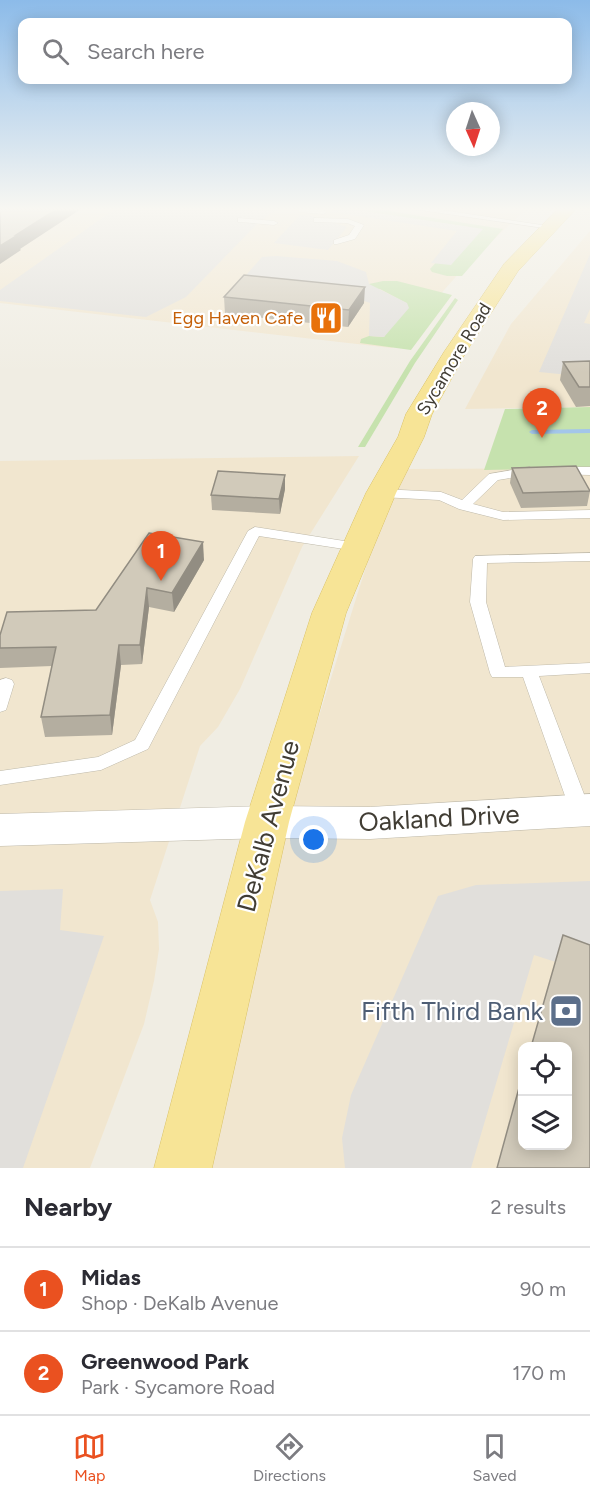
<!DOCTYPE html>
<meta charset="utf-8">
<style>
body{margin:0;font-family:Figtree,sans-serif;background:#f7f7f7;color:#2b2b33}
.controls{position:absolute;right:18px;bottom:18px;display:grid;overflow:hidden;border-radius:12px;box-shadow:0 3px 15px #0003}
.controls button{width:54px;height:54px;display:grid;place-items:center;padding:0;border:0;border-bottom:2px solid #e1e1e2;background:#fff;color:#2b2b33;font:30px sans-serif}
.compass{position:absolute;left:446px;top:102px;width:54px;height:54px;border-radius:50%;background:#fff;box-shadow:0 3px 15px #0003;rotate:177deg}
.you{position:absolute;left:314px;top:840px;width:21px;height:21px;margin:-15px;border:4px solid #fff;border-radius:50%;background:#1a73e8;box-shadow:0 0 0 9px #1a73e833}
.badge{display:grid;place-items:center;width:39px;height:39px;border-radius:50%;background:#ea5120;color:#fff;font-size:20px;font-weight:700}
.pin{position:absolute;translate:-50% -50px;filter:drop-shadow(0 2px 3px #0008)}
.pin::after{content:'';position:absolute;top:32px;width:21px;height:18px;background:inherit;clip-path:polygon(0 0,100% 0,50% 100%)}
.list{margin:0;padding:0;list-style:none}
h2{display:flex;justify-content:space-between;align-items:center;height:78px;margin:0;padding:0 24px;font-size:26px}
h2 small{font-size:20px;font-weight:400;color:#7c7c81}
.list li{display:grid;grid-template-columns:39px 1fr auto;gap:18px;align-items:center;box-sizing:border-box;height:84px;padding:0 24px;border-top:2px solid #e1e1e2}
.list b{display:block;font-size:22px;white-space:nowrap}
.list p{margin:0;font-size:20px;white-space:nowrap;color:#7c7c81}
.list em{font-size:20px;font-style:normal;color:#7c7c81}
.icon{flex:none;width:33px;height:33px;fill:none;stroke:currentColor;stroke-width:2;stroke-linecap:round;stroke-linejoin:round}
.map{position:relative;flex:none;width:590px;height:1168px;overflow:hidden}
.search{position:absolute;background:#fff;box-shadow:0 3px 15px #0003;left:18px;right:18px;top:18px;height:66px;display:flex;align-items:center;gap:15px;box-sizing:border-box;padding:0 21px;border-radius:12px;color:#7c7c81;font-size:22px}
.sheet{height:246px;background:#fff}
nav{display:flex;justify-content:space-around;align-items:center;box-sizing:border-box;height:84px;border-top:2px solid #e1e1e2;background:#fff;font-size:16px;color:#7c7c81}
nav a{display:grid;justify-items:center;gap:3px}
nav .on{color:#ea5120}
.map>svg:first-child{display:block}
.commercial{fill:#f1e6cf;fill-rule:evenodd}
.green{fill:#c6e2ae}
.parking{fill:#e1dfdb}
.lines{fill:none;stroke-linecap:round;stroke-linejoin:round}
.stream{fill:#a3c6ea;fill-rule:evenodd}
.lane-casing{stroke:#beb9aa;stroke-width:1}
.street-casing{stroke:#beb9aa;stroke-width:1}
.primary-casing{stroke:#dac267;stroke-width:1}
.lane{fill:#fff;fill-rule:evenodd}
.street{fill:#fff;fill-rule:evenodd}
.primary{fill:#f7e496;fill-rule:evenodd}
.wall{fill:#b4aea0}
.shaded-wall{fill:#928d82}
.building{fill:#d1caba;stroke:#928d82;stroke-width:1.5}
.labels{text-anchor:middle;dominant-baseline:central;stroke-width:4.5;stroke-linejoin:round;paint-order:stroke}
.far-food-label{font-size:18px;fill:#c56008;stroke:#fff;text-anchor:end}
.far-street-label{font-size:18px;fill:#413d34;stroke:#fff}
.near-street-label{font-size:26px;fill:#413d34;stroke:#fff}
.near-service-label{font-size:26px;fill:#4e5e75;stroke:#fff;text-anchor:end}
</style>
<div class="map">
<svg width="590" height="1168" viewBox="0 0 590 1168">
<rect width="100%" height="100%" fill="#f0ede3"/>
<g class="commercial">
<polygon points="0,209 526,209 462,270 392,348 0,303"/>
<polygon points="590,231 590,407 465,409 511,324"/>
<polygon points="359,456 302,547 240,689 218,727 200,746 150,900 158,922 159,949 154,981 144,1024 90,1168 0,1168 0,461"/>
<path d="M590,468V1168H203L281,837L377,532L404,469ZM522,1046H568V1146H522Z"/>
</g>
<g class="green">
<polygon points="345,209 377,209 503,229 462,276 447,276 432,272 430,269 469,227"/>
<polygon points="383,281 397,281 452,295 411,350 360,343 361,339 369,336 384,337 406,303 380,289 369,292 369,284"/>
<polygon points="455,298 458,300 415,363 365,447 358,447 410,361"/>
<polygon points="590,407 590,468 484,470 505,409"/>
</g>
<g class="parking">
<polygon points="115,209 281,209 271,213 255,226 186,297 146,317 0,301 0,290"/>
<polygon points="336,209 351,209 483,229 451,265 431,263 457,231 331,212"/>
<polygon points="300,215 312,216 347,227 328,250 274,243"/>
<polygon points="590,254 590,309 584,323 590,324 590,377 539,372"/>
<polygon points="276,256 337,261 366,272 369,284 407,303 409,308 384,337 369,336 370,303 350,296 241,281 262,257"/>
<polygon points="590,881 590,973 534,955 471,1168 345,1168 342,1138 351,1095 438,896 476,885"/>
<polygon points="63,889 60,930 104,936 23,1168 0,1168 0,891"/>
</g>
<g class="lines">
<polygon class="stream" points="590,429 590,433 532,434 529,432 532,430"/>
<defs>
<g id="lane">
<polygon points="297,209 323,210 327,212 323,214 300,212"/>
<polygon points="413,209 435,209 555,227 551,229"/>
<polygon points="238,218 274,221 278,223 274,225 241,222 238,222"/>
<polygon points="317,218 348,219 364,225 355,239 337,244 334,244 334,240 349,235 355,226 347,223 314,222 314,218"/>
<polygon points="530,467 536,471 535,474 498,480 473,504 503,512 590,510 590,518 503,520 459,509 439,500 381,497 374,493 381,489 441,492 462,500 489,474"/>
<polygon points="560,467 590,467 590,475 555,474 554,471"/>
<polygon points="255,527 357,543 364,547 357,551 259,536 148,749 101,770 0,785 0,771 98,757 135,740 248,531"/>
<polygon points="590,553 590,561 487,563 486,602 505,667 590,663 590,673 539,676 590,810 587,815 580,817 573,815 570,810 523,677 492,677 490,673 470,602 473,559 475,556"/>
<polygon points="6,678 12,680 14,684 6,710 0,712 0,680"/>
</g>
<polygon id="street" points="590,794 590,826 370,839 267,838 0,846 0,814 267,806 370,807"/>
<polygon id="primary" points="558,209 576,209 518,271 466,352 432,414 424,437 396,493 346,613 289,822 212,1168 154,1168 245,822 312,613 366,493 398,437 406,414 444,352 504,264"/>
</defs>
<use href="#lane" class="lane-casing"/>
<use href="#street" class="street-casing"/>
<use href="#primary" class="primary-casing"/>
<use href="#lane" class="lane"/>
<use href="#street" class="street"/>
<use href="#primary" class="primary"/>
</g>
<g class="wall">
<polygon points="224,297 364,303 348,327 225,314"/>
<polygon points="590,361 590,406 576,407 560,380 563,362"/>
<polygon points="512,468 590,491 587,506 521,508 510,483"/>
<polygon points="285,489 280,514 212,510 211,495"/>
<polygon points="204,560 174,612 149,607 142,664 121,665 112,735 45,737 41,717 52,666 0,668 0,635 96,610"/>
</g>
<g class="shaded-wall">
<polygon points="57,209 81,209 20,249 21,250 0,264 0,246 16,235"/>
<polygon points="365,287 364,303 348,327 349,310"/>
<polygon points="285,475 285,489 280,514 279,499"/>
<polygon points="203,542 204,560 174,612 172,593"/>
<polygon points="147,588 149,607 142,664 140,645"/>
<polygon points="119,645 121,665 112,735 110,715"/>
</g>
<g class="building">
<polygon points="0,209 57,209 16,235 18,235 0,246"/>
<polygon points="244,275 365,287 349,310 224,297"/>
<polygon points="590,361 590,387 579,387 563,362"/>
<polygon points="576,466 590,491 523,493 512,468"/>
<polygon points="218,471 285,475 279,499 211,495"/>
<polygon points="149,533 203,542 172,593 147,588 140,645 119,645 110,715 41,717 56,647 0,648 0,635 7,612 96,610"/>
<polygon points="563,935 590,945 590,1168 497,1168 522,1077 522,1146 567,1146 567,1047 531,1047"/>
</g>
<linearGradient id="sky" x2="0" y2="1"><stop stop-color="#8cbbe9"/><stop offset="0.56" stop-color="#f8f7f2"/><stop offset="1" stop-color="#f8f7f2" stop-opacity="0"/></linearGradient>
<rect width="590" height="373" fill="url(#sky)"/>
<defs>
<symbol id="restaurant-square" viewBox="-11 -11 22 22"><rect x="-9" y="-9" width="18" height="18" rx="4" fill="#e8710a" stroke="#fff"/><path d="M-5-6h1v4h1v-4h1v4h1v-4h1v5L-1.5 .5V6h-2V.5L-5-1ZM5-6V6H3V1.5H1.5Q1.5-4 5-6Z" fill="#fff"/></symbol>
<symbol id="bank-square" viewBox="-11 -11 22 22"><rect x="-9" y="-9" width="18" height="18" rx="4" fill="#5c6f8a" stroke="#fff"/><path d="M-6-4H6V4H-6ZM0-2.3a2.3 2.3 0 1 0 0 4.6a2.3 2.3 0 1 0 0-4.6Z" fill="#fff"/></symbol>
</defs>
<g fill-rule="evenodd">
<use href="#restaurant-square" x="307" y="299" width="38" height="38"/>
<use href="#bank-square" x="547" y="992" width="38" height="38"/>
</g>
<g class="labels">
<g class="far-food-label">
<text x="303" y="318">Egg Haven Cafe</text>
</g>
<g class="far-street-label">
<text transform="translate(454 359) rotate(-59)">Sycamore Road</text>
</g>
<g class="near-street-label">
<text transform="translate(439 818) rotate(-3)">Oakland Drive</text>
<text transform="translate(268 826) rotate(-75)">DeKalb Avenue</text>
</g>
<g class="near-service-label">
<text x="543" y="1011">Fifth Third Bank</text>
</g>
</g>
</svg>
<div class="controls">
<button><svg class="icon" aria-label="locate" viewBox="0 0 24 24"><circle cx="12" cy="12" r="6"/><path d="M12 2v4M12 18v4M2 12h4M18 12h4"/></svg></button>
<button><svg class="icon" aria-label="layers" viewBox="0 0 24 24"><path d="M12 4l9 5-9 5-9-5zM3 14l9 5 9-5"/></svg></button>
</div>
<svg class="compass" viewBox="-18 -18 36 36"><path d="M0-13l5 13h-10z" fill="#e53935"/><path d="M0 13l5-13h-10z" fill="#7c7c81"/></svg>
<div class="you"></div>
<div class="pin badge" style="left:161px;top:581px">1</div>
<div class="pin badge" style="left:542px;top:438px">2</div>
<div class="search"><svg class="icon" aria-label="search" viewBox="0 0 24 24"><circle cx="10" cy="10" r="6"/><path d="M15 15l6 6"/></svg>Search here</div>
</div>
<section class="sheet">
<h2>Nearby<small>2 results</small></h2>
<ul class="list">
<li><span class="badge">1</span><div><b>Midas</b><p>Shop · DeKalb Avenue</p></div><em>90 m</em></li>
<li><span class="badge">2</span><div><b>Greenwood Park</b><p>Park · Sycamore Road</p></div><em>170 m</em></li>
</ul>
</section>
<nav>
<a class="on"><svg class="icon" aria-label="map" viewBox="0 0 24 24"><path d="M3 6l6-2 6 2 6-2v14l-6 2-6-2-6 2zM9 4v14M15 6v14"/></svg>Map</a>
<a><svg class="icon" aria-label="directions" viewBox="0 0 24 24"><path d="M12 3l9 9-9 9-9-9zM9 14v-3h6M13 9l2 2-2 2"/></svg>Directions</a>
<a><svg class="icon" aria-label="saved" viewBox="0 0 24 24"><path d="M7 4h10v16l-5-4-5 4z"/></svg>Saved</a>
</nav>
